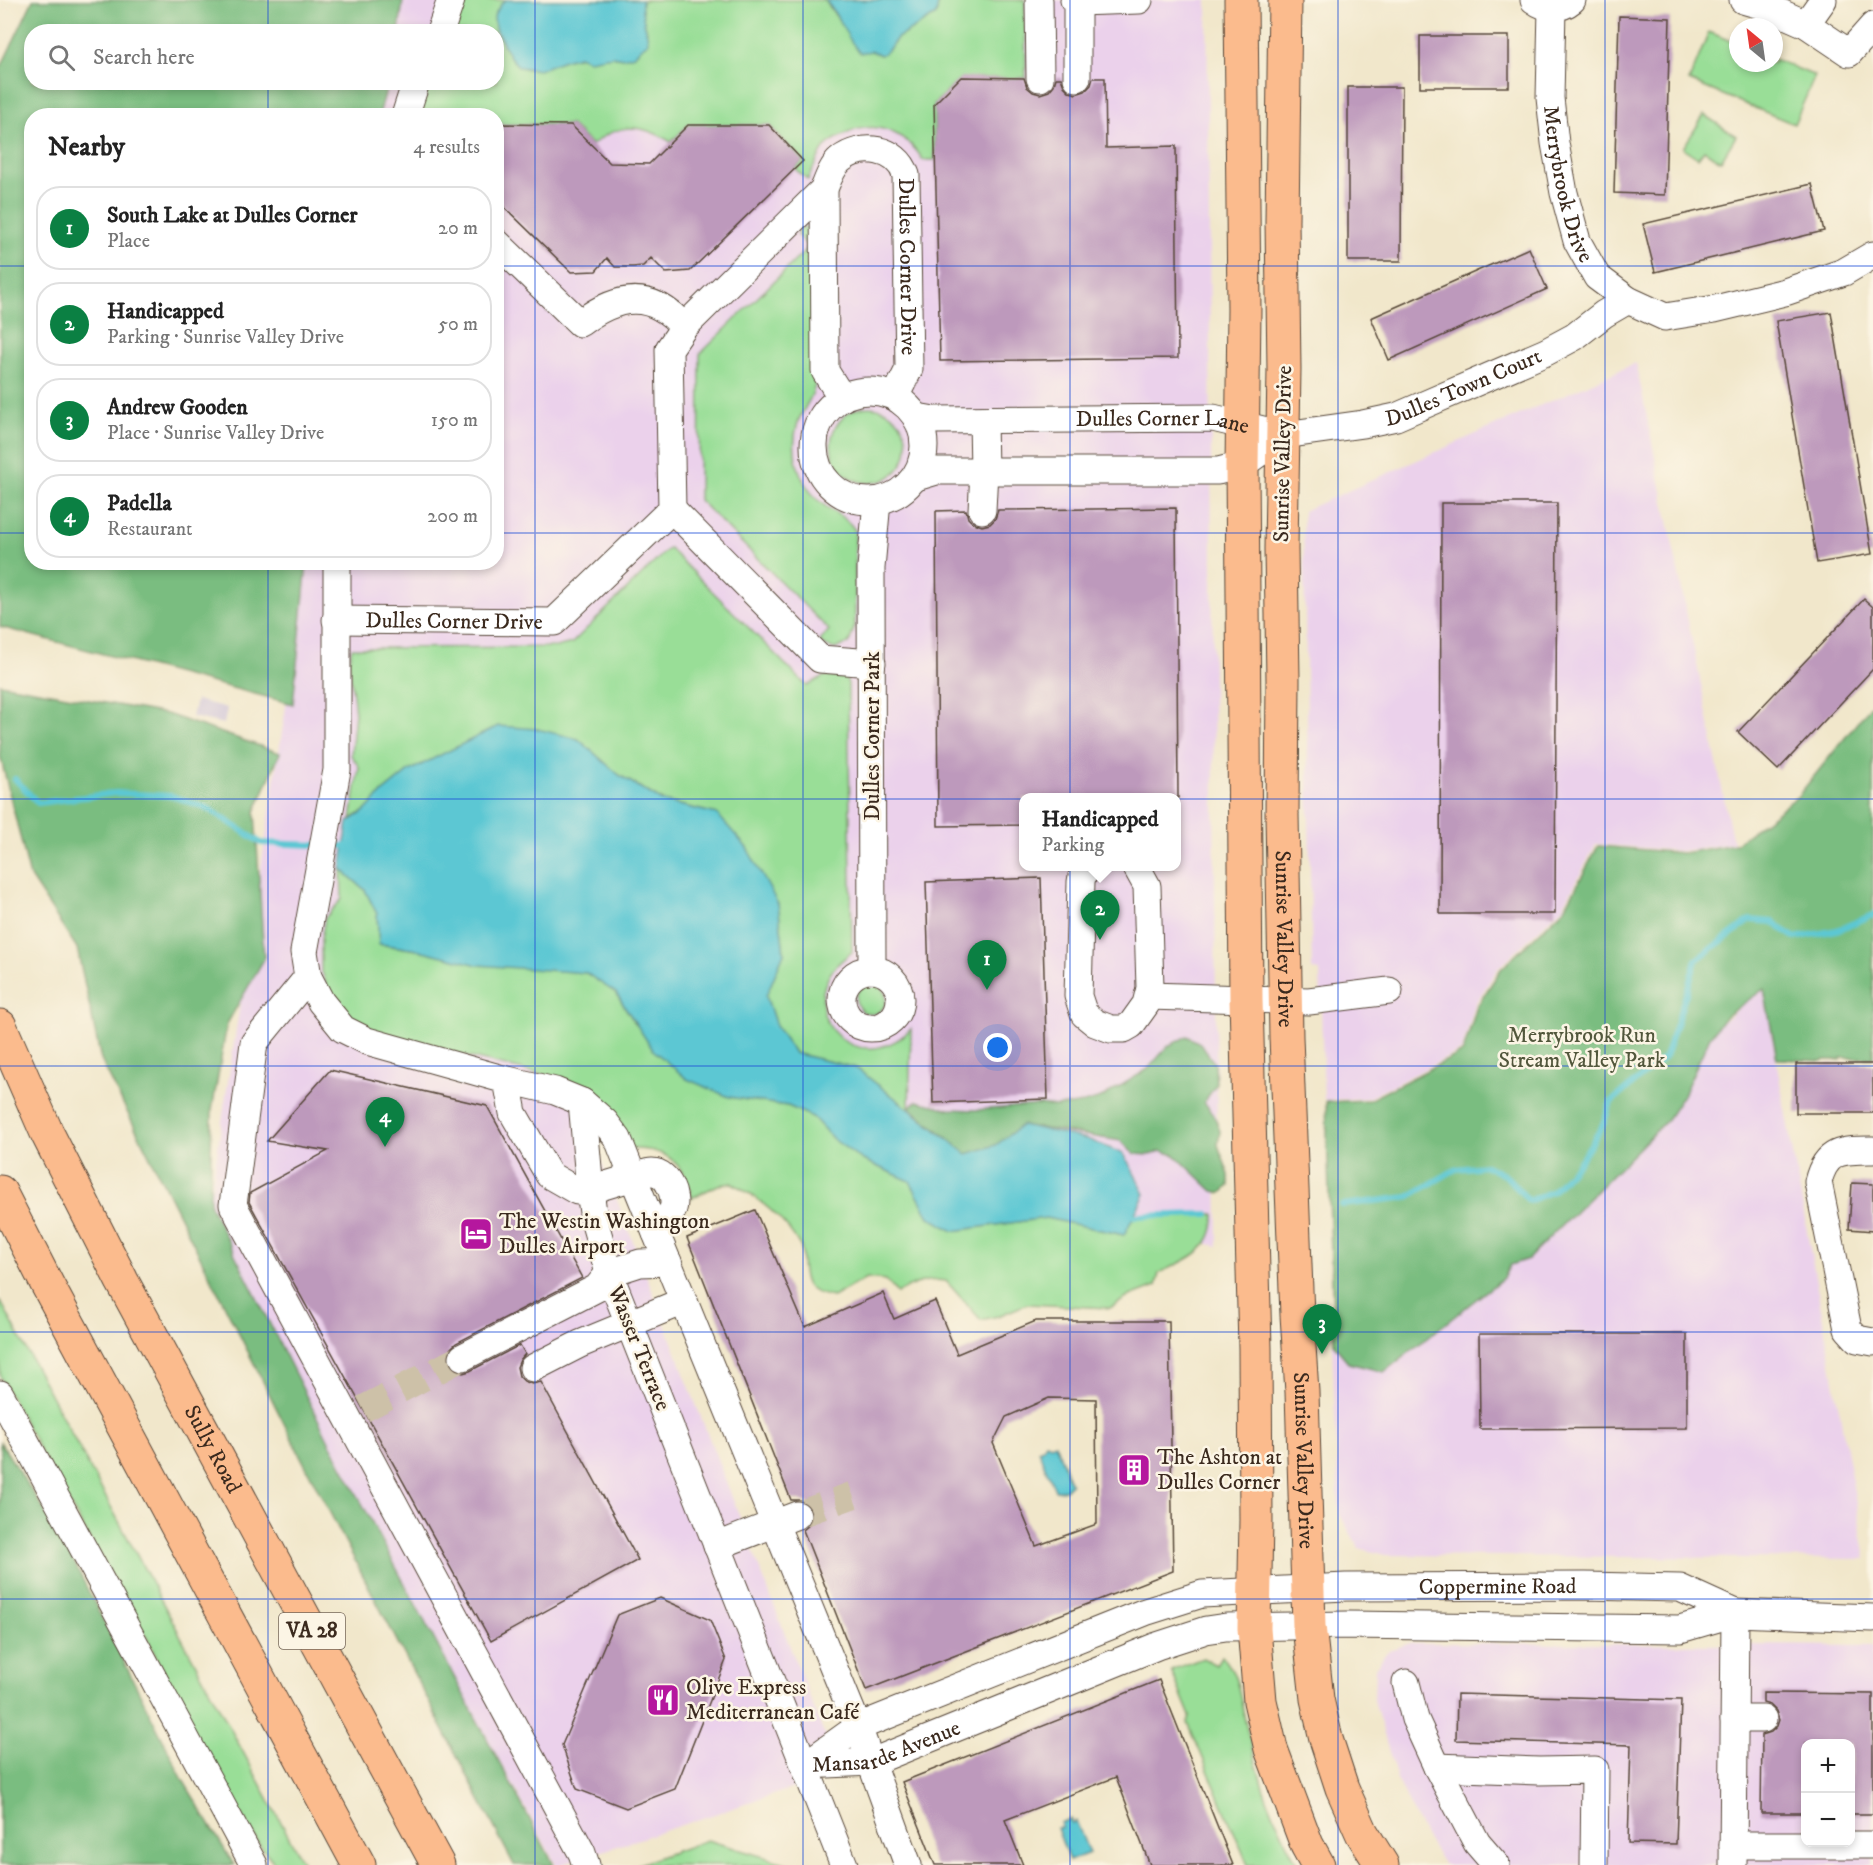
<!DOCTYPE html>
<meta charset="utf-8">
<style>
body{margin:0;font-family:"IM FELL DW Pica",serif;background:#f2f2f2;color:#222}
.controls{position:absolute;right:18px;bottom:18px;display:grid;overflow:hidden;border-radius:12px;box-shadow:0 3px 9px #0003}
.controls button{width:54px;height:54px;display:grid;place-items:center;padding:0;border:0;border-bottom:2px solid #e0e0e0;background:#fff;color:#222;font:30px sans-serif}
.compass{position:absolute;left:1729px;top:18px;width:54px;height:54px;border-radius:50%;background:#fff;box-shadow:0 3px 9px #0003;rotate:331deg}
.you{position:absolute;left:998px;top:1048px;width:21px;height:21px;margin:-15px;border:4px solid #fff;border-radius:50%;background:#1a73e8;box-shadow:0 0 0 9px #1a73e833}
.badge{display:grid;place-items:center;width:39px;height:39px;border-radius:50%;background:#0b8043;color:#fff;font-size:20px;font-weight:700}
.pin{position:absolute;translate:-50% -50px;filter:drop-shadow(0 2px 3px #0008)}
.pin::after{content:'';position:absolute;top:32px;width:21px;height:18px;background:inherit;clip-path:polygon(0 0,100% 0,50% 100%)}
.popup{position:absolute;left:1019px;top:793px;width:162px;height:78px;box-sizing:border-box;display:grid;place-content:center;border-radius:12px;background:#fff;filter:drop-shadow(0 2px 4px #0005);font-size:20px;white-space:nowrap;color:#767676}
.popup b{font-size:22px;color:#222}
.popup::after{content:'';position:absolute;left:50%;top:100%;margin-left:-12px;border:12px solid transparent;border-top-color:#fff}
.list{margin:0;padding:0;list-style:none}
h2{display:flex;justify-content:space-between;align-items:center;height:78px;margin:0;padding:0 24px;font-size:26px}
h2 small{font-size:20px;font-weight:400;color:#767676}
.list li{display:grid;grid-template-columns:39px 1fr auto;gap:18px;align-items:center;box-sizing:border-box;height:84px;margin:0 12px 12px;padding:0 12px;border:2px solid #e0e0e0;border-radius:24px}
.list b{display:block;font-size:22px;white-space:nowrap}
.list p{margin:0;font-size:20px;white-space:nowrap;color:#767676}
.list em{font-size:20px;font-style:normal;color:#767676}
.icon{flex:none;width:33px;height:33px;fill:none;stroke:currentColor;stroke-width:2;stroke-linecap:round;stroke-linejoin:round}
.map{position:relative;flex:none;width:1873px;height:1865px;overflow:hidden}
.search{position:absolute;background:#fff;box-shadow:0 3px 9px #0003;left:24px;top:24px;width:480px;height:66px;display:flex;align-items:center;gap:15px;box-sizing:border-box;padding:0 21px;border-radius:24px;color:#767676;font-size:22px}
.panel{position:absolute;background:#fff;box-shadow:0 3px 9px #0003;left:24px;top:108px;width:480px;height:462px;border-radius:24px}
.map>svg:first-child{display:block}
.built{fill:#ebd1eb;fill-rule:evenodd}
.industrial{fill:#cbbfd5}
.green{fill:#99de97;stroke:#6a845a;stroke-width:1.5}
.forest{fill:#7abd80;stroke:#5a744f;stroke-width:1.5}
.water{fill:#5bc7d3;stroke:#4b7878;stroke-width:1.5}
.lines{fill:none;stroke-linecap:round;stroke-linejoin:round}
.stream{stroke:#5bc7d3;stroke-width:6}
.building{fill:#bd99bc;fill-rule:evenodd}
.minor-tunnel{stroke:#cdc1a8;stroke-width:27;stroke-dasharray:27 14;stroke-linecap:butt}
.minor-casing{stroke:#564638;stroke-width:29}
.major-casing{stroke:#564638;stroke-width:35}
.highway-casing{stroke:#564638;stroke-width:35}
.minor{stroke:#fff;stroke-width:27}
.major{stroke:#fbbb8d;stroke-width:33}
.highway{stroke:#fbbb8d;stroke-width:33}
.grid{fill:none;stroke:#1d4ed8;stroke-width:1.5;stroke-opacity:0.55}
.labels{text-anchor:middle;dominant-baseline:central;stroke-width:5;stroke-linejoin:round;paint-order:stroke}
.shield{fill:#fcf5e5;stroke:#75675a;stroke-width:1.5}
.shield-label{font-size:21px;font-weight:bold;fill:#3b2a1e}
.street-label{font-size:22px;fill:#3b2a1e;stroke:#fcf5e5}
.park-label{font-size:22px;fill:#52573c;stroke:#fcf5e5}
.poi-label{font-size:22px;fill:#3b2a1e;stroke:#fcf5e5;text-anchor:start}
</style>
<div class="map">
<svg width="1873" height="1865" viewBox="0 0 1873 1865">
<rect width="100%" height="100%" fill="#fcf5e5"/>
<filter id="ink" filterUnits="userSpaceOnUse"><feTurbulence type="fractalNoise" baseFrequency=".0167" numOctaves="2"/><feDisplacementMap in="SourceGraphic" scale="12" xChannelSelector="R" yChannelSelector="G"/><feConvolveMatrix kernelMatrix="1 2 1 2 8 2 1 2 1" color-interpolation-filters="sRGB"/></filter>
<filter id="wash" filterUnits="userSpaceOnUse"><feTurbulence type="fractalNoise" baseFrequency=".008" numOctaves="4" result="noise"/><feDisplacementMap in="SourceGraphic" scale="24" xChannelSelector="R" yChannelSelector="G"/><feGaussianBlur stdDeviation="1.35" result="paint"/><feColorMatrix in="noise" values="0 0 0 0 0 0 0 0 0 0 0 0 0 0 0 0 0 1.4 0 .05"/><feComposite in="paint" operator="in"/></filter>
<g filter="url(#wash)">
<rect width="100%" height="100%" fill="#f1e7cb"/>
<g class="built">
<path d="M395,0H1207L1218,1246L965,1193L483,855L839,1773L560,1865H556L207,1218L308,563L496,562V116L377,115L382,83L496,82V32L390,31ZM1024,798H1176V866H1024Z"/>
<polygon points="1636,363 1733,843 1681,851 1596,844 1563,907 1499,967 1475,1004 1462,1050 1368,1098 1324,1100 1320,971 1312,970 1303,511"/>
<polygon points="1763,987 1866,1559 1385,1555 1359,1548 1339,1513 1332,1343 1347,1361 1382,1370 1509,1263 1710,1033"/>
<path d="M1411,1643L1873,1646V1865H1444L1425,1836L1397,1779L1374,1700L1375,1668L1389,1650ZM1806,1744H1850V1842H1806Z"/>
</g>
<polygon class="industrial" points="196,700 227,708 224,724 192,717"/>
<g class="green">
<path d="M465,0H506C498,7 492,16 495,28C497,35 502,42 505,48C525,87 547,61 577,57C589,55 610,56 623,57L647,31L640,10L642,0H825C831,8 836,18 842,24C852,36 866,49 880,55L889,49L897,38L936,15L939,0H1025L1026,78H961L934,104L935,160H923C907,134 876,118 846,134C839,137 832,140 826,146C818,156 813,168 808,180L795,169L803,161L769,125H688L671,142C642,124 619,122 592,145L571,125L497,124L496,116H422L420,110L426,83L496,82V32L453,31Z"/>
<polygon points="1709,32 1738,44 1738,63 1774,63 1774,59 1815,76 1794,124 1689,81"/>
<polygon points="1704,115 1736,136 1721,161 1704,150 1698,158 1683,148"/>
<path d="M808,227L814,232L816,239L815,384C813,399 803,408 798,422C789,450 798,481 818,500C830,512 845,515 855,530V626L849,643L835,649L823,645L820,641L829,630L699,500L700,354L809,247L797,235L800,228Z"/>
<circle cx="869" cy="445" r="38"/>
<path d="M669,548L807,686L824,676L846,678L848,684L852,952C846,957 839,962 834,968C796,1019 859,1080 911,1029L909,1109L856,1068L794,1053L776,1026L766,996L784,953L778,904L717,814L663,801L619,775L578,739L432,760L409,771L383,792L365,811L351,819L359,767L351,755L355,713L349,660L352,648L556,647L572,643Z"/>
<path d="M341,869L365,890L377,914L379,944L533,968L586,973L616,993L635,1023L729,1097L788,1106L813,1117L833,1139L863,1160L910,1181L929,1217L953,1231L1046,1218L1123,1235L1134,1216L1214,1214C1216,1250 1188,1259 1159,1273L1156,1286L1130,1296L1110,1308L1027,1304L998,1316L981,1320L946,1281C927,1278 914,1284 897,1293L886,1280L866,1278L833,1297C806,1292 803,1286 802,1260C802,1255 803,1250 800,1246C786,1220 758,1197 732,1183L718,1185L692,1198C684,1164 668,1148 632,1149L617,1119L597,1097L569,1081L372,1034L350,1022L330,995L321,969V939L325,918L342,899Z"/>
<circle cx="871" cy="999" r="15"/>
<polygon points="0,1300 35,1366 304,1865 276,1865 259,1844 203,1753 146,1636 66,1498 7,1390 0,1376"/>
<path d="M1222,1656C1239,1674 1240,1698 1245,1721C1250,1742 1256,1763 1262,1784C1271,1812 1284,1839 1298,1865H1248L1188,1723L1190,1716L1171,1670L1203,1658L1216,1665Z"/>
<polygon points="707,1840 791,1865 637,1865"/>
</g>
<g class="forest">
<polygon points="33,0 403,0 399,31 32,32 32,82 388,83 379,115 32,116 32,562 307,563 293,704 0,627 0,69"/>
<polygon points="0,684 167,714 280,753 255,812 264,959 227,1024 212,1110 210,1205 331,1445 554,1865 514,1865 302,1459 101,1060 77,948 30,877 0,755"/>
<polygon points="1873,703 1873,1058 1841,1058 1841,1060 1823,1060 1822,1061 1777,1059 1764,989 1726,1016 1711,1035 1683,1095 1666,1121 1528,1259 1510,1265 1503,1278 1384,1372 1349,1363 1334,1345 1326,1102 1369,1100 1463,1052 1477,1006 1501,969 1565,908 1598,846 1683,853 1735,844 1798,796"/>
<polygon points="1187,1036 1200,1043 1215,1064 1216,1085 1204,1102 1214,1115 1220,1131 1218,1145 1229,1175 1229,1186 1222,1193 1213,1191 1175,1155 1161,1151 1150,1155 1134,1154 1121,1141 1022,1125 996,1145 967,1154 909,1107 917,1101 949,1109 975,1110 1040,1105 1056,1107 1084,1103 1101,1098 1148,1069 1167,1047"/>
<polygon points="0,1442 61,1536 183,1780 234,1865 0,1865"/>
</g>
<g class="water">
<path d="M506,0H642C640,15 647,27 648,42L634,55L623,58L612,56L589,60L579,56L564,60L539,70L519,67L510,57L495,28L494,16L501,4Z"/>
<path d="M825,0H939L936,15L897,38L889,49L881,55L871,51L860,53C845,37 840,16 825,0Z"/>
<polygon points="498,726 537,729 578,739 619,775 662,801 717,814 747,848 778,904 784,953 766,996 776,1026 794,1053 856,1068 967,1154 996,1145 1022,1125 1087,1139 1124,1154 1145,1194 1124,1235 1046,1218 953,1231 929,1217 910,1181 863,1160 833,1139 813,1117 788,1106 729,1097 687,1079 653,1050 616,993 586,973 478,965 419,950 379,944 377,914 365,890 341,869 348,822 365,811 383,792 409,771"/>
<polygon points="1046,1443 1051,1445 1055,1443 1071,1484 1065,1490 1055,1490 1038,1450 1043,1448"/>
<polygon points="1070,1819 1072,1823 1076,1821 1089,1853 1069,1861 1057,1828 1062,1827 1060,1823"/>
</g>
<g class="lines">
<g class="stream">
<polyline points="15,779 38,803 116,793 172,796 209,809 261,843 317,845"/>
<polyline points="330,845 345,846"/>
<polyline points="1342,1205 1408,1197 1456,1169 1486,1166 1506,1176 1529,1201 1553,1191 1581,1160 1603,1125 1611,1102 1665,1057 1687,991 1696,960 1750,920 1773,922 1795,938 1837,930 1873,915"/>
<polyline points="1134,1216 1208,1214"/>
</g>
</g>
<g id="blocks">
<g class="building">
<polygon points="1619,16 1670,18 1665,195 1614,193"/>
<rect x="1420" y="36" width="89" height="51"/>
<polygon points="961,77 1024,78 1027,87 1033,92 1040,94 1049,91 1054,85 1056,78 1061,78 1064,86 1070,92 1076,94 1085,91 1091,85 1093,78 1105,78 1106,148 1176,146 1178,358 940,361 934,104"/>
<polygon points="1348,87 1402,87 1401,261 1348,261"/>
<polygon points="496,124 571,125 610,163 649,164 688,125 769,125 803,161 690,271 666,273 651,258 643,266 633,267 615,267 607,258 596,271 571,272 496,199"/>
<polygon points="1812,184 1824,231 1655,272 1643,224"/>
<polygon points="1529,248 1547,289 1389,360 1371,318"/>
<polygon points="1831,312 1872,554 1817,563 1776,321"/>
<polygon points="1441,503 1557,503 1555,914 1440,914"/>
<polygon points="1176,508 1178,798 1023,798 1023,825 938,826 936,511 966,510 968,518 973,523 982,526 990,524 995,519 998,510"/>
<polygon points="1864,599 1873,607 1873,669 1778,770 1738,732"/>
<polygon points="1041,878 1048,1099 933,1103 926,882"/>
<rect x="1796" y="1064" width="77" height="49"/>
<polygon points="330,1070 487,1106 582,1278 456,1343 450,1349 447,1357 449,1365 454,1370 463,1373 470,1371 520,1345 525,1354 520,1360 517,1367 519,1376 524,1381 532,1384 541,1382 638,1560 491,1641 249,1202 250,1193 328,1151 267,1141"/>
<polygon points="1852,1183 1873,1184 1873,1231 1849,1229"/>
<path d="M755,1210L805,1327L883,1293L894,1319L935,1301L957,1354L1036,1321H1169L1173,1571L866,1690L803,1530L809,1525L812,1518L811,1509L807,1503L800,1500H791L687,1238ZM1049,1398L1096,1399L1097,1524L1036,1546L993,1443L1006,1417Z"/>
<polygon points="1479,1334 1687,1334 1687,1428 1480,1429"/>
<polygon points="660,1598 710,1620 726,1660 675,1789 626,1808 577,1789 562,1745 617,1615"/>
<polygon points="1159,1680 1233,1865 1150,1865 1116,1777 1005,1820 1023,1865 935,1865 902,1782"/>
<polygon points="1763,1693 1873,1694 1873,1814 1851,1814 1851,1743 1806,1743 1806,1813 1761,1813 1762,1735 1771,1732 1777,1726 1779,1720 1776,1711 1770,1705 1763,1703"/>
<polygon points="1457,1694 1681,1700 1676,1844 1628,1843 1631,1745 1456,1740"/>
</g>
</g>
</g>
<g filter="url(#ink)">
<use href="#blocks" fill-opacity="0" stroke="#564638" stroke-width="1.5"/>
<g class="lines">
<g class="minor-tunnel">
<polyline points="363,1409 463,1357"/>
<polyline points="797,1515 853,1495"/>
</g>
<defs>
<g id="minor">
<polyline points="1039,0 1040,78"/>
<polyline points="1074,0 1077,2 1139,0"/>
<path d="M1534,0C1546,9 1560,10 1572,0"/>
<polyline points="1743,0 1767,7 1806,24 1849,53 1873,26"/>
<path id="s1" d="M1552,8L1550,98L1555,143L1564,193L1577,241L1597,277L1628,300L1665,317L1715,309L1785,292L1844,272L1873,255"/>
<polyline points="1806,24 1823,0"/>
<polyline points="440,32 451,0"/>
<polyline points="1077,78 1077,0"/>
<polyline points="405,116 416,82"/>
<path d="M496,242L580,323C617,295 651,289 684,327L824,189"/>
<circle cx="869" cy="446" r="55"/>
<path id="s2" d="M842,398L825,371L824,189C828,179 832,167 840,160C861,143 897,147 906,175L909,369L895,397"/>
<path id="s3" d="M917,417L934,420L1213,418L1284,435L1363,424L1396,417L1546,352L1574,337L1604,314L1628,300"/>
<polyline points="916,477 936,471 1218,471 1242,465 1284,435"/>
<polyline points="672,509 820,659 872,663"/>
<polyline points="982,510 984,471 983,420"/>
<path d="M337,562V770L304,952L308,977L321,1002L343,1029L367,1041L499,1078L555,1091L582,1102L605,1122L618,1139L633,1177C639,1176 646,1172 652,1172C668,1172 677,1197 673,1209C669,1218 662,1226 656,1233"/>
<path id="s4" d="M336,620L554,622L672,509L669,349L684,327"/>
<polyline points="1090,866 1082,876 1081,882 1078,996 1084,1014 1095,1023 1111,1029 1124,1029 1131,1025 1146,1004 1150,988 1147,886 1136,866"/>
<circle cx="871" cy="999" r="29"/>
<polyline points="872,970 871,568 877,501"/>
<polyline points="308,977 254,1043 233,1205 582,1853 586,1865"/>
<polyline points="1149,996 1309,1001 1389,991"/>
<polyline points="507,1080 513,1113 549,1175 577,1191 590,1190 582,1102"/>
<path d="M1873,1150C1843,1150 1826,1149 1818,1182L1848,1329L1857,1339L1873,1342"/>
<polyline points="463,1357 597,1288 609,1273 640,1263 668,1262"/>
<polyline points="533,1368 580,1344 684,1301"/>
<polyline points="0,1394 254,1865"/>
<polyline points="717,1546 797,1515"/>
<polyline points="1406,1683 1415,1719 1437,1767 1477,1843 1496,1865"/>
<polyline points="1734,1719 1763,1719"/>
<path id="s5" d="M805,1765L872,1762L1157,1646L1206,1630L1226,1627L1347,1625L1680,1629L1735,1613L1873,1618"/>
<path id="s6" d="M805,1765L858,1727L1145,1612L1202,1594L1346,1587L1585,1586L1680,1588L1735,1613"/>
<polyline points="1437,1767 1539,1771 1595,1770 1594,1865"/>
<polyline points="1733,1845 1873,1845"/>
<polyline points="844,1865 609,1273 594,1220 590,1190 633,1177 858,1727 908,1865"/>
<polyline points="1733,1865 1735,1613"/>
</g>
<g id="major">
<polyline points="1241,0 1244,310 1242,465 1246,999 1255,1348 1256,1520 1254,1628 1260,1701 1271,1749 1307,1845 1318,1865"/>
<path id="s7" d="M1285,0L1282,221L1284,369L1281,549L1283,680L1282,814L1286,1037L1297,1315L1302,1392L1309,1626L1317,1699L1326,1739L1342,1788L1362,1833L1382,1865"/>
</g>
<g id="highway">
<path id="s8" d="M0,1026L47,1133L122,1281L438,1865"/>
<polyline points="0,1192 48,1286 359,1865"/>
</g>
</defs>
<use href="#minor" class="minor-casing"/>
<use href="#major" class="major-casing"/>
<use href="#highway" class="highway-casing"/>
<use href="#minor" class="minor"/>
<use href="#major" class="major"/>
<use href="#highway" class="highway"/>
</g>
</g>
<path class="grid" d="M268,0V32M535,0V1865M803,0V1865M1070,0V1865M1338,0V1865M1605,0V1865M268,82V116M0,266H32M496,266H1873M0,533H32M496,533H1873M268,562V1865M0,799H1873M0,1066H1873M0,1332H1873M0,1599H1873"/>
<defs>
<symbol id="hotel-square" viewBox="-11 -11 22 22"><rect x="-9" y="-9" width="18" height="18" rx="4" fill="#b5179e" stroke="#fcf5e5"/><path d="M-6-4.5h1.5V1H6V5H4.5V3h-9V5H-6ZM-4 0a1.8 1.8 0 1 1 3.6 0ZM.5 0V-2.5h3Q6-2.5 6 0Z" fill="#fff"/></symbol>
<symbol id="building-square" viewBox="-11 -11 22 22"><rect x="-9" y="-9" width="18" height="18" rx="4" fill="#b5179e" stroke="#fcf5e5"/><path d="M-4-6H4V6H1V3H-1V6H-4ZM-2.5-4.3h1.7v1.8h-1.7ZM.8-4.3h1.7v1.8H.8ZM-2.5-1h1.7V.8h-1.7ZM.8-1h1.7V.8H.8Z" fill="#fff"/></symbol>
<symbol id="restaurant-square" viewBox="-11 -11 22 22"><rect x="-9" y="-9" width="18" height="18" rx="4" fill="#b5179e" stroke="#fcf5e5"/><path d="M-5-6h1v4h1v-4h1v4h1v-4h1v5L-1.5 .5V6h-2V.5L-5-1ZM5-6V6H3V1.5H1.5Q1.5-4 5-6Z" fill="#fff"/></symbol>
</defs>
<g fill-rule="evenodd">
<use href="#hotel-square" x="457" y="1215" width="38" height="38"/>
<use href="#building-square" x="1115" y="1451" width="38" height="38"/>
<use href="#restaurant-square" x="644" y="1681" width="38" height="38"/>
</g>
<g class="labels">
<rect class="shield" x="279" y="1613" width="66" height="36" rx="4.5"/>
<g class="shield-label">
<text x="312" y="1631">VA 28</text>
</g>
<g class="street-label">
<text stroke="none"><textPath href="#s1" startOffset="178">Merrybrook Drive</textPath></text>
<text stroke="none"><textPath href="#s2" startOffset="418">Dulles Corner Drive</textPath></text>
<text stroke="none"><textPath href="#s3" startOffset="556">Dulles Town Court</textPath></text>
<text stroke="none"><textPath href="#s3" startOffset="246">Dulles Corner Lane</textPath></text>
<text transform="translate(1283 454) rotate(-89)">Sunrise Valley Drive</text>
<text stroke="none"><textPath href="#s4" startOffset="118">Dulles Corner Drive</textPath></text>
<text transform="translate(872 736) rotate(-90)">Dulles Corner Park</text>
<text stroke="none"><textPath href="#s7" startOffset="939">Sunrise Valley Drive</textPath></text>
<text transform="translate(639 1348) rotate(68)">Wasser Terrace</text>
<text stroke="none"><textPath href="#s8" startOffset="474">Sully Road</textPath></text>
<text stroke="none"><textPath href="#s7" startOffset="1461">Sunrise Valley Drive</textPath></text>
<text stroke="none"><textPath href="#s6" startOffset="730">Coppermine Road</textPath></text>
<text stroke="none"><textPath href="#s5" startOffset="84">Mansarde Avenue</textPath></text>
</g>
<g class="park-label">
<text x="1582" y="1035">Merrybrook Run<tspan x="1582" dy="25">Stream Valley Park</tspan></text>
</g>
<g class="poi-label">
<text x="499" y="1221">The Westin Washington<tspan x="499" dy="25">Dulles Airport</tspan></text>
<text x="1157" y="1457">The Ashton at<tspan x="1157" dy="25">Dulles Corner</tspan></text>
<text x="686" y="1687">Olive Express<tspan x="686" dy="25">Mediterranean Café</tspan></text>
</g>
</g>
</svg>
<div class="controls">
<button>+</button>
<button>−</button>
</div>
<svg class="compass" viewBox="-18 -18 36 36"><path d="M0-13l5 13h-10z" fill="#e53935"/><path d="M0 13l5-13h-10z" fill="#767676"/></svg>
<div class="you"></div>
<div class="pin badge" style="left:987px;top:990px">1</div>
<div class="pin badge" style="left:1100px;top:940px">2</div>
<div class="popup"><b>Handicapped</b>Parking</div>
<div class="pin badge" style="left:1322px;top:1354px">3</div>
<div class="pin badge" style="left:385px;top:1147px">4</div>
<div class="search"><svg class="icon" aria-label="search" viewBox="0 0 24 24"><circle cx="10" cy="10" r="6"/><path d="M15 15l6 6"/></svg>Search here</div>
<section class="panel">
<h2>Nearby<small>4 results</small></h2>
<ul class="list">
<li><span class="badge">1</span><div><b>South Lake at Dulles Corner</b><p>Place</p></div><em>20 m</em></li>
<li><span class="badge">2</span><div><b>Handicapped</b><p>Parking · Sunrise Valley Drive</p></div><em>50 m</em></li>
<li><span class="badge">3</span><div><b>Andrew Gooden</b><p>Place · Sunrise Valley Drive</p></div><em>150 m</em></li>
<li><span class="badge">4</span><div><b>Padella</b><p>Restaurant</p></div><em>200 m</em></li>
</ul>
</section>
</div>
